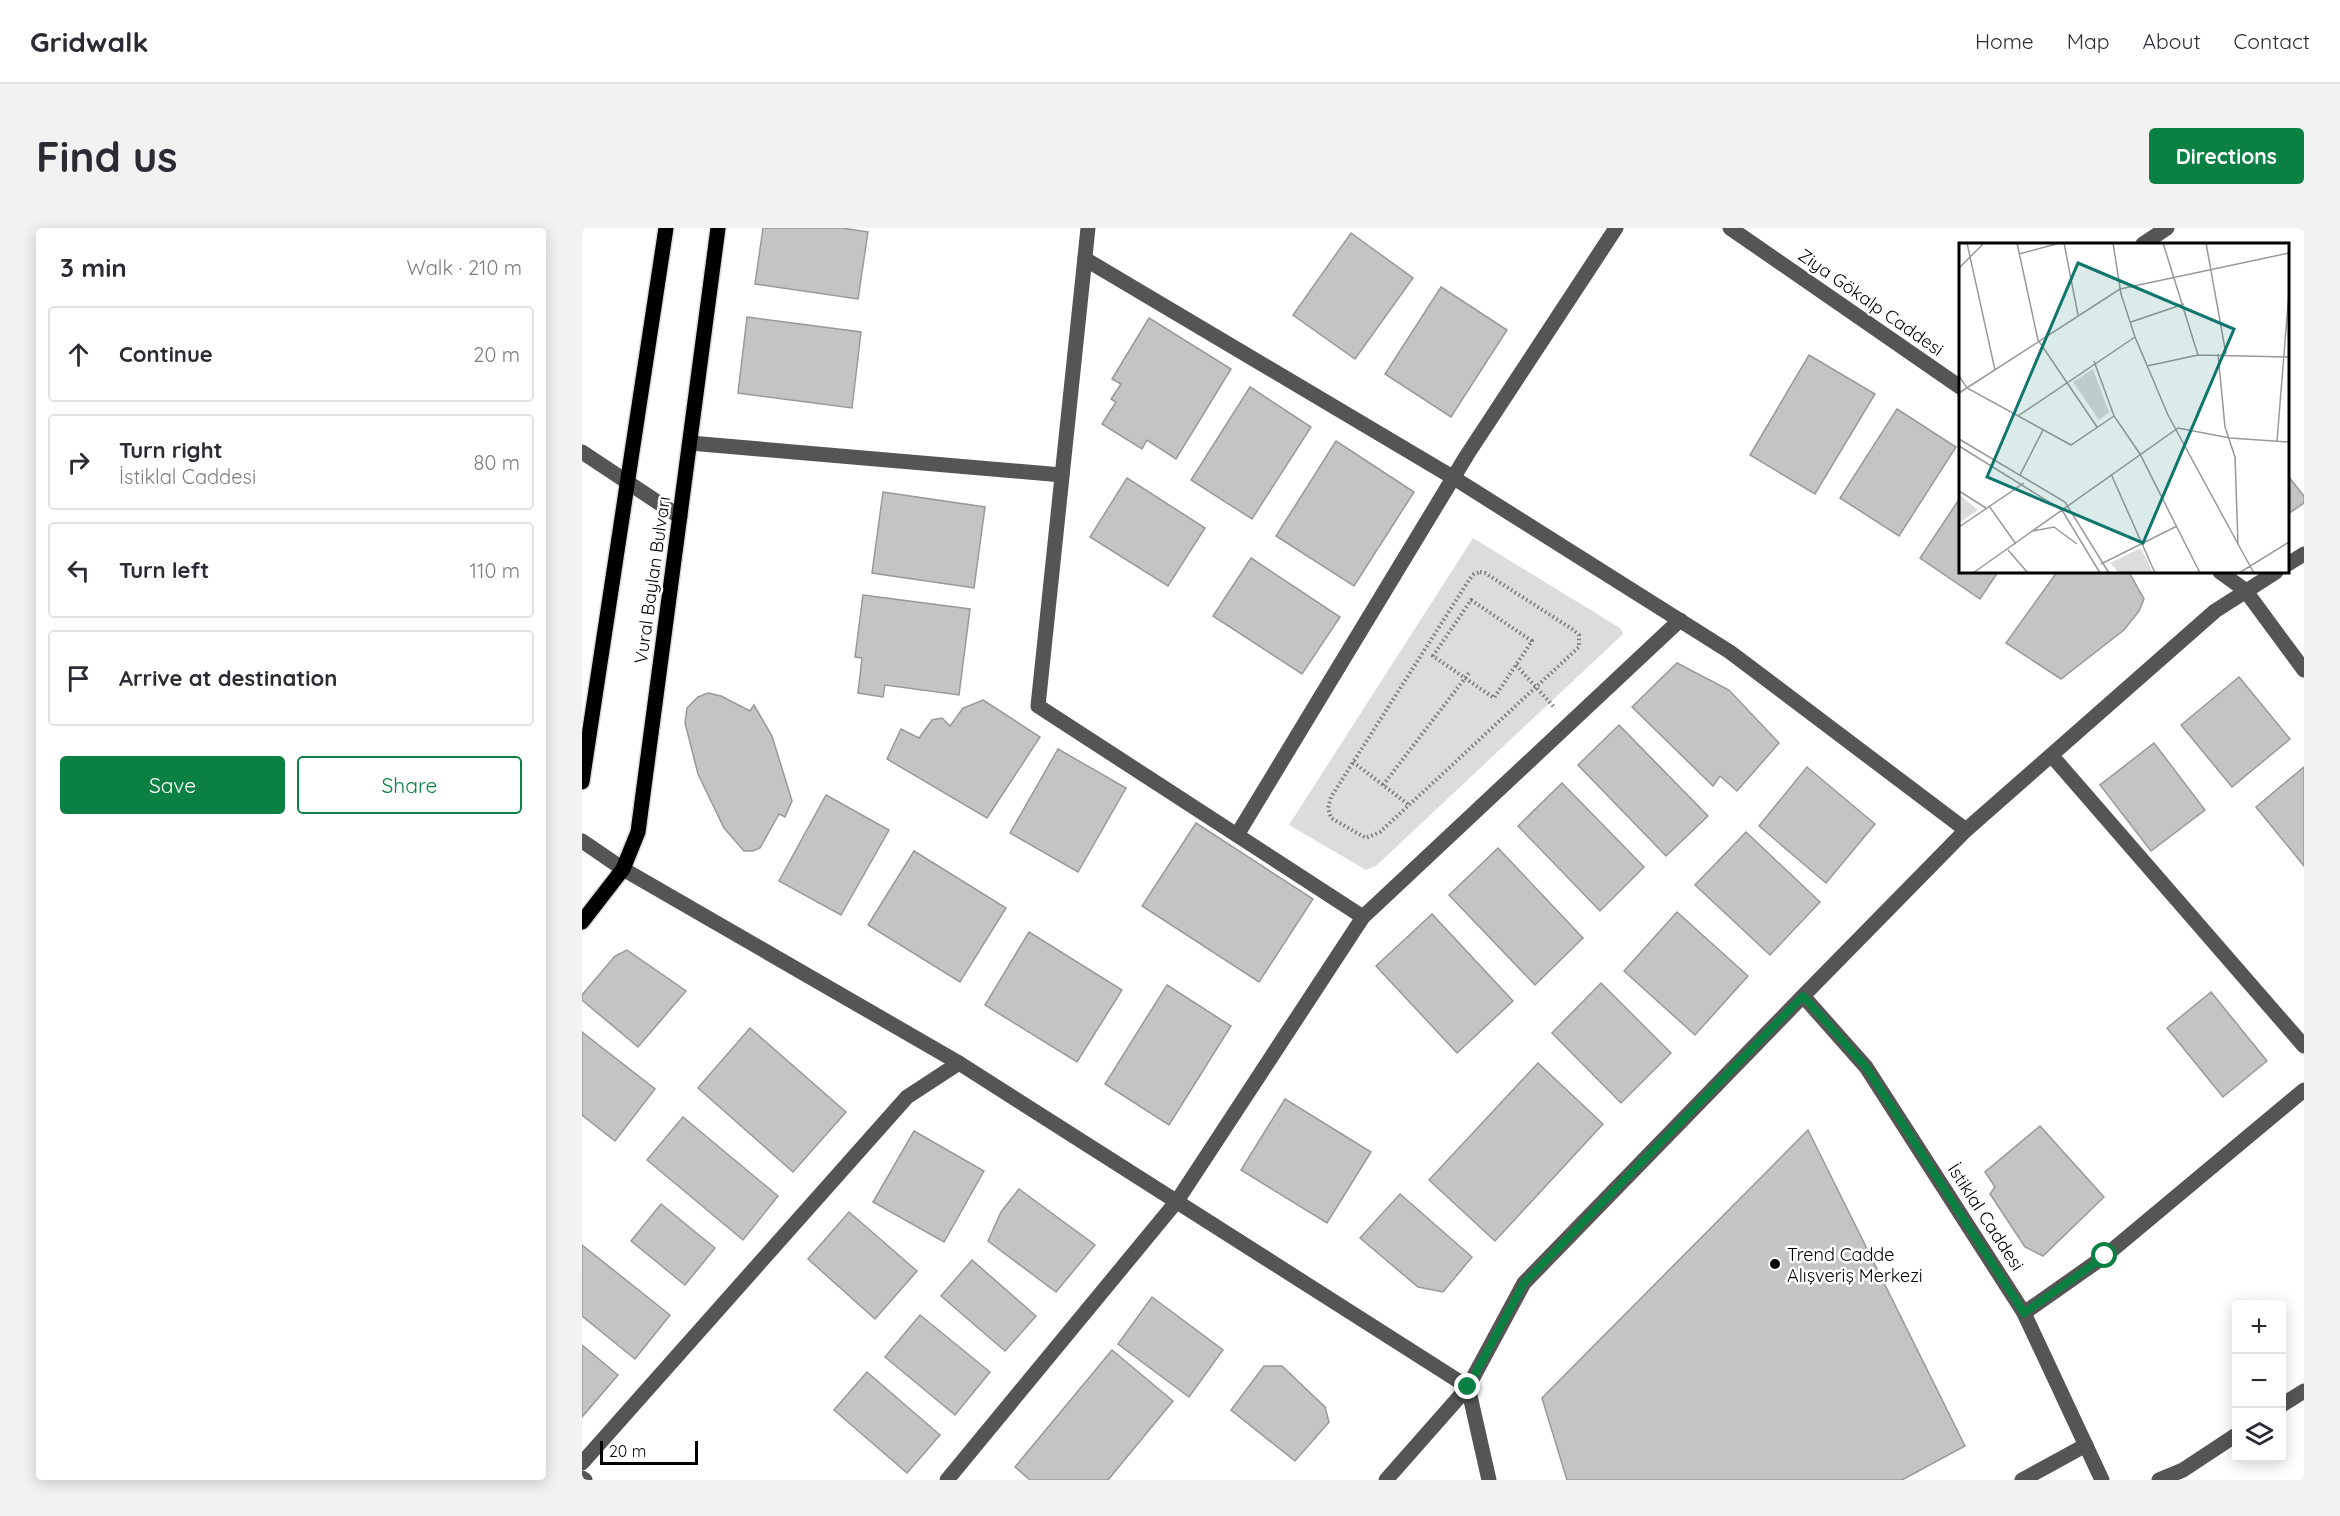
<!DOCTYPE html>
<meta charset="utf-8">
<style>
body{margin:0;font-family:Quicksand,sans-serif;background:#f2f2f3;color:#2b2b33}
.controls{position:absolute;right:18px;bottom:18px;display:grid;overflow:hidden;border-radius:6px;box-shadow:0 3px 15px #0003}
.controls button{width:54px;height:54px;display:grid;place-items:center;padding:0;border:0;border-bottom:2px solid #e1e1e2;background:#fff;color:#2b2b33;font:30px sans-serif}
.scale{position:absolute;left:18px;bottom:15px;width:98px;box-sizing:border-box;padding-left:6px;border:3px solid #000;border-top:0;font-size:16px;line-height:21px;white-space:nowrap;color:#000;-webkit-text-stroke:4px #fff;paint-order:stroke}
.stop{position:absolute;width:18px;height:18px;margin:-14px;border:4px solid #0b8043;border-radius:50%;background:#fff}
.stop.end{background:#0b8043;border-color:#fff;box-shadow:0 2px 6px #0008}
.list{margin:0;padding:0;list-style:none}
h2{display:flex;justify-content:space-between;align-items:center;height:78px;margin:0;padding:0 24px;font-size:26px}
h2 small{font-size:20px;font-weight:400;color:#7c7c81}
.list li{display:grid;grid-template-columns:39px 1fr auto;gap:18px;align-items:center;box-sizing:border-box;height:96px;margin:0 12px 12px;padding:0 12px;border:2px solid #e1e1e2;border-radius:6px}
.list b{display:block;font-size:22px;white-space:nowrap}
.list p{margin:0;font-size:20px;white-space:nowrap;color:#7c7c81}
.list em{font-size:20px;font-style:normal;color:#7c7c81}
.actions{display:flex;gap:12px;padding:18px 24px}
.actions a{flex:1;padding:14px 0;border:2px solid #0b8043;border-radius:6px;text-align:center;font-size:21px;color:#0b8043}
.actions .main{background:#0b8043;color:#fff}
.icon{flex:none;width:33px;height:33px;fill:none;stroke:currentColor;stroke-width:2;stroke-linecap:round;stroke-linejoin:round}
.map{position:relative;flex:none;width:1722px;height:1252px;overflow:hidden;border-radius:6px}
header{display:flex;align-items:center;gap:36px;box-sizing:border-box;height:84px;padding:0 30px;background:#fff;border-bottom:2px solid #e1e1e2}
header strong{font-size:28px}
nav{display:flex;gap:33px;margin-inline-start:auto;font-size:21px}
.intro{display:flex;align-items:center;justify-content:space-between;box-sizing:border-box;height:144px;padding:0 36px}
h1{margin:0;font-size:42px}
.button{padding:15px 27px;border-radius:6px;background:#0b8043;color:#fff;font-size:21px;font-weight:700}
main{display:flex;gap:36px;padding:0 36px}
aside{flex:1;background:#fff;border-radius:6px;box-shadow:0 3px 15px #0003}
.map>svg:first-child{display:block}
.green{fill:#dcdcdc}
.building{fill:#c4c4c4;stroke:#999;stroke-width:1.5}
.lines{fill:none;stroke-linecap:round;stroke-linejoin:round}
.major-casing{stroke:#dbdbdb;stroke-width:18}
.path{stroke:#777;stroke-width:4;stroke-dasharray:1.5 3;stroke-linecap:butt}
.minor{stroke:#555;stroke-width:15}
.major{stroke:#000;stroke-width:15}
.route{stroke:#0b8043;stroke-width:8}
.poi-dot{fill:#000;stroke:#fff;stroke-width:2}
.labels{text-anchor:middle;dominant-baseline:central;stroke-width:5;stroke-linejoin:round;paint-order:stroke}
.street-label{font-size:18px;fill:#000;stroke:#fff}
.poi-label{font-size:18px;fill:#000;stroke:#fff;text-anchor:start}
.inset-road{fill:none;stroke:#999;stroke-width:1.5}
.view{fill:#0f766e;fill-opacity:0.15;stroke:#0f766e;stroke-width:3}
.inset-edge{fill:none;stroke:#000;stroke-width:3}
</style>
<header>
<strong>Gridwalk</strong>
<nav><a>Home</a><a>Map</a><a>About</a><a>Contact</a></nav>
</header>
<div class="intro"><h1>Find us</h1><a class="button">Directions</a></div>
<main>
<aside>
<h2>3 min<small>Walk · 210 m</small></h2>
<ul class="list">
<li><svg class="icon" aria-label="ahead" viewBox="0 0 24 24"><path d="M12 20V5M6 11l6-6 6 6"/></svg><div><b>Continue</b></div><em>20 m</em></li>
<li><svg class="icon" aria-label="right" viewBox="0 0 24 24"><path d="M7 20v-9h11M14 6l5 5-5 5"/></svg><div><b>Turn right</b><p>İstiklal Caddesi</p></div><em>80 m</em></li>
<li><svg class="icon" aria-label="left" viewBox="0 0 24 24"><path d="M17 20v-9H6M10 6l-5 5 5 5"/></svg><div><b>Turn left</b></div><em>110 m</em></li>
<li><svg class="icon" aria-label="arrive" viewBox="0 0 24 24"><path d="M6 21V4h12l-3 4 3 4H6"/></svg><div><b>Arrive at destination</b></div></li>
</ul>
<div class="actions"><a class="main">Save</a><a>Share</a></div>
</aside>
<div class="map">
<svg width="1722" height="1252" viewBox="0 0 1722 1252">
<rect width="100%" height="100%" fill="#fff"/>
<polygon class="green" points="891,310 1038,400 1041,406 794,638 784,642 707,597"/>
<g class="building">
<polygon points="181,0 260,0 286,4 276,71 173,56"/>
<polygon points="769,5 831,50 773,131 711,87"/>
<polygon points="859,59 925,102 869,189 803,146"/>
<polygon points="165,89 279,104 270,180 156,165"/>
<polygon points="567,90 649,141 594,231 565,212 560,221 520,196 534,174 529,171 539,156 530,151"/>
<polygon points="1227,127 1293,166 1233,266 1168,227"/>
<polygon points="668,159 729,199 670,291 609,252"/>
<polygon points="1315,181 1374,219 1317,308 1258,270"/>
<polygon points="754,213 832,264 772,358 694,308"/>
<polygon points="1706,248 1722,268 1722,275 1706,286"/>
<polygon points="545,250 623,300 586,358 508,309"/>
<polygon points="301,264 403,279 392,360 290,345"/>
<polygon points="1378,270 1378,344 1416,344 1398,371 1338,330"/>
<polygon points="669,330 758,389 720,446 631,388"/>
<polygon points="1475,344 1547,344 1562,371 1557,383 1542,402 1479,451 1424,415"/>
<polygon points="281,367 388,381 377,467 303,457 301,469 276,465 280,430 273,429"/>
<polygon points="1095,435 1147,462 1197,515 1155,563 1138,548 1131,558 1050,479"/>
<polygon points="1657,449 1708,511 1650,559 1599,497"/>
<polygon points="126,465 139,468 168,483 172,477 190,508 210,573 203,589 197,586 178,620 171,623 162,623 142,600 116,546 103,495 105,480 116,469"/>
<polygon points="401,472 458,509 405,590 305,531 319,501 337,510 350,492 360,490 368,498 381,480"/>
<polygon points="1037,497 1126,588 1084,628 996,537"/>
<polygon points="1572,515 1623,582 1569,623 1518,557"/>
<polygon points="476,521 544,560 496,644 428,605"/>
<polygon points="1225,539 1293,596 1244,655 1177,598"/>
<polygon points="1722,539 1722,638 1674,579"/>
<polygon points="980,555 1062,639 1018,683 936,598"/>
<polygon points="244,567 307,602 259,687 197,653"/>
<polygon points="614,595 731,671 677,754 560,678"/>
<polygon points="1164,604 1238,674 1188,727 1113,657"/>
<polygon points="916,620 1001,710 953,757 867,667"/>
<polygon points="332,623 424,680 378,754 286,697"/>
<polygon points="1095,684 1166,748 1113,807 1042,743"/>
<polygon points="850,686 931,773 875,825 794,738"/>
<polygon points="447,704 540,762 495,834 403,777"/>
<polygon points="45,722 104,763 56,819 0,772 0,767 33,728"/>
<polygon points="1019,755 1089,825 1039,875 970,805"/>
<polygon points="585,757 649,798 587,897 523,856"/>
<polygon points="1629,764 1685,833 1641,869 1585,800"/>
<polygon points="168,800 264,884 211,944 116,860"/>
<polygon points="0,804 73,861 33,913 0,887"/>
<polygon points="956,835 1021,896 913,1013 847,952"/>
<polygon points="703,871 789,924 745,995 659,942"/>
<polygon points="101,889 196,968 161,1012 65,932"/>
<polygon points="1458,898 1522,969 1461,1028 1443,1019 1408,966 1413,959 1403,944"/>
<polygon points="1226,902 1383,1218 1320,1252 985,1252 960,1170"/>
<polygon points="332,903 402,943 362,1014 291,974"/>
<polygon points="437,961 513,1017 474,1064 406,1013 419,984"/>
<polygon points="818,966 890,1029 861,1064 836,1059 778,1010"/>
<polygon points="79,976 133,1020 103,1057 49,1013"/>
<polygon points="267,984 335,1043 293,1091 226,1031"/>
<polygon points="0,1017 88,1087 53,1131 0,1088"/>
<polygon points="390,1032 454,1088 423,1123 359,1068"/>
<polygon points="570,1069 641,1122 607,1169 536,1116"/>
<polygon points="338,1087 408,1144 373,1187 303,1129"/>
<polygon points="0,1117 36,1147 0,1189"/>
<polygon points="530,1122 591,1173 526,1252 448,1252 433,1239"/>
<polygon points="682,1138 700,1138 743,1179 747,1194 713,1233 649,1182"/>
<polygon points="285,1144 358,1207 325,1245 252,1182"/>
</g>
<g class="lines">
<defs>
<g id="major">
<polyline points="0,554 84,0"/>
<polyline points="0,694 41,641 56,604 136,0"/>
</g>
</defs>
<use href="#major" class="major-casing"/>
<g class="path">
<polygon points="898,344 903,345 990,401 997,407 997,419 798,604 784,610 749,590 746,580 749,569 887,352 892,346"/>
<polygon points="889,372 950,413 912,470 851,428"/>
<polyline points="934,437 972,479"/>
<polyline points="771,534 827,577"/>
<polyline points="801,557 887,445"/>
</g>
<g class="minor">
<polyline points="506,0 456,478 781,689"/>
<polyline points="1148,0 1378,159"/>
<polyline points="1561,16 1585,0"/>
<polyline points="503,31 872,250 1148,424 1384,602"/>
<polyline points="108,215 480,247"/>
<polyline points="0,224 98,289"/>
<polyline points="1706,336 1722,326"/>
<polyline points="1638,344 1663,362 1722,442"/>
<polyline points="1470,528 1722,818"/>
<polyline points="655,607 885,227 1034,0"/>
<polyline points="0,613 41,641 377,835 886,1159 907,1252"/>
<polyline points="1221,768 1284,839 1442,1085 1520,1252"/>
<polyline points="1442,1085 1523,1028 1722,862"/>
<polyline points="1700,1177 1722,1163"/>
<polyline points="0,1235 325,869 377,835"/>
<polyline points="0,1250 3,1252"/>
<polyline points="365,1252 595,973 781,689 1098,392"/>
<polyline points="804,1252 886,1159 942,1055 1221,768 1384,602 1633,383 1694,344"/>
<polyline points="1440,1252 1504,1217"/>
<polyline points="1577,1252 1601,1242 1654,1207"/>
</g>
<use href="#major" class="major"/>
</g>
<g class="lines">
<polyline class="route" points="886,1159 942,1055 1221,768 1284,839 1442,1085 1523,1028"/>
</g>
<circle class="poi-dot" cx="1193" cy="1036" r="6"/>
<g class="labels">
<g class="street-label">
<text transform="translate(1289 74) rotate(35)">Ziya Gökalp Caddesi</text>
<text transform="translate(70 352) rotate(-82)">Vural Baylan Bulvarı</text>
<text transform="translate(1404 989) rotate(57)">İstiklal Caddesi</text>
</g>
<g class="poi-label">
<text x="1205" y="1026">Trend Cadde<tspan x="1205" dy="21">Alışveriş Merkezi</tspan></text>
</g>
</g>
<g transform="translate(1377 15)">
<rect width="330" height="330" fill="#fff"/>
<path d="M134,126L150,169L140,177L114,139ZM0,251L19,267L0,280ZM182,305L194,330H160L151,320Z" fill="#dcdcdc"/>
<path class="inset-road" d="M8,0L36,127M58,0L79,97L138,184M105,0L119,72M154,0L162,51L176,94L209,172L279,301M204,0L239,112M247,0L267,111M60,11L101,0M0,25L25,0M172,79L225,61M259,111L266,184L276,214L279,301L295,330M135,118L155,173L181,211L241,330M188,123L239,112L330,114M0,133L8,145L112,202L155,173M0,150L161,46L330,10M59,173L176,94M0,196L106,259L150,330M318,198L330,49M0,203L103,267L141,330M152,231L196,330M61,232L84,187M0,248L27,265M30,263L57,301M0,284L65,240M74,288L95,284L118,301M49,307L69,330M142,321L218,283M14,330L219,185L271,195L330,199M280,330L330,299"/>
<path class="view" d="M119,20L275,86L184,300L28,234Z"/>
<rect width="330" height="330" class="inset-edge"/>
</g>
</svg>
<div class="controls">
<button>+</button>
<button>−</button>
<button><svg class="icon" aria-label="layers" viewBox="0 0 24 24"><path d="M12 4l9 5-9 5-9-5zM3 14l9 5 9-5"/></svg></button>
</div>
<div class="scale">20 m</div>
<div class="stop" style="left:1523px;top:1028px"></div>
<div class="stop end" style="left:886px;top:1159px"></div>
</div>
</main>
